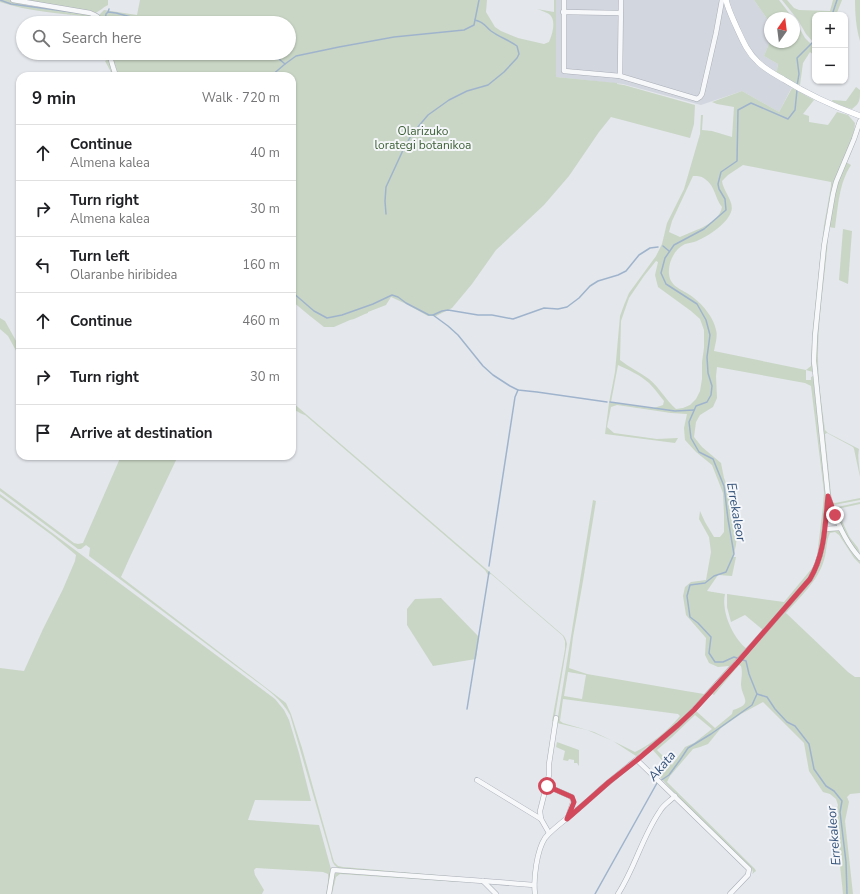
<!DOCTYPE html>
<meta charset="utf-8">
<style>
body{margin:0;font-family:"Nunito Sans",sans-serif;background:#f6f6f6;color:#202124}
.controls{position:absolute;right:12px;top:12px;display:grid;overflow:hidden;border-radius:8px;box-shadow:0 1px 3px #0004}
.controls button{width:36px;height:36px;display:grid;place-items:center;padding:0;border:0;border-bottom:1px solid #e0e0e0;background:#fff;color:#202124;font:20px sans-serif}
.compass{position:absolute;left:764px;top:12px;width:36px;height:36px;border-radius:50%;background:#fff;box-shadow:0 1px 3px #0004;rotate:14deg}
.stop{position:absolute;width:12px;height:12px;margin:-9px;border:3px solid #d1495b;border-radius:50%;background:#fff}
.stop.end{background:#d1495b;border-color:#fff;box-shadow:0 1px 4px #0008}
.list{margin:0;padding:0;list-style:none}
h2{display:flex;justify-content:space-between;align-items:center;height:52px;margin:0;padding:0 16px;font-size:17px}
h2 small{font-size:13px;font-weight:400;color:#757577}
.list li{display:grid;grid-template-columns:26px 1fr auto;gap:12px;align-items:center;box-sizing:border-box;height:56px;padding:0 16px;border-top:1px solid #e0e0e0}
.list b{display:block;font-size:15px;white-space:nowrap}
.list p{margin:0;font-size:13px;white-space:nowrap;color:#757577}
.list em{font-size:13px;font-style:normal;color:#757577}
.icon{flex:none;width:22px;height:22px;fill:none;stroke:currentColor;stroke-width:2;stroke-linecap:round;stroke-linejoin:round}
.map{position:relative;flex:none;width:860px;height:894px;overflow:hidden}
.search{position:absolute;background:#fff;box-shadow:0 1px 3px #0004;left:16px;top:16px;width:280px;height:44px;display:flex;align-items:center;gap:10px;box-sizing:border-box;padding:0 14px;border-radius:22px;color:#757577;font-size:15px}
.panel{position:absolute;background:#fff;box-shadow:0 1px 3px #0004;left:16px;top:72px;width:280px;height:388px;border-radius:12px}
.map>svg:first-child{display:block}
.built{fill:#d2d6de}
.green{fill:#c9d6c5;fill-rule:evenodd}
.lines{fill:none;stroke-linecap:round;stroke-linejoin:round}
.stream{stroke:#9fb4cc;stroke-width:1.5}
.minor-casing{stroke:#a9aeb7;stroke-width:5.5}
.major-casing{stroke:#a3abb8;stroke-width:6}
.minor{stroke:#f7f8fa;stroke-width:4.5}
.major{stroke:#fff;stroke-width:5.5}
.route{stroke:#d1495b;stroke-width:5}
.labels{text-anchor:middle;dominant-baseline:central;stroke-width:4;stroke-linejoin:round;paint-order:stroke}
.park-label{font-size:12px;fill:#3f6138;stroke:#f4f6f9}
.water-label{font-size:13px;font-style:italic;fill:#34527a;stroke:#f4f6f9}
</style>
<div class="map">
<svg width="860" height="894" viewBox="0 0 860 894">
<rect width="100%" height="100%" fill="#e4e7ec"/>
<polygon class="built" points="556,0 754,0 770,23 770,41 764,56 778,64 777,70 776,72 794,83 779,112 742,91 701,105 623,84 556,77"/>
<g class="green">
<path d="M0,0H9L29,6L67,10L90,15L91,17C60,13 29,12 0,2Z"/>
<path d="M21,0H108V5C103,7 99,12 95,13L83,10Z"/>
<path d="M140,0H487L486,12L495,27L501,31L518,38L544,44L549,42C552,35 557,20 549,14C545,12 541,10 537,9L554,12V0H556V77L617,83V84L624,85L695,105L694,124L690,138L611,117L599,132L569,176L544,205L496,250L472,284L452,308L436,316H428L404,303L391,297L386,305L368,312V313L365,314L354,319L350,320L334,327H324L310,316L292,301V76H113L105,61L107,60L106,54L104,56L101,53H289V23H99L98,20V16L104,10L137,15Z"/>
<polygon points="754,0 779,0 793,18 770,18 770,23"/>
<polygon points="782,0 787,0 794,8 799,10 830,11 833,0 842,0 836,15 815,15 815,44 806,34 798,20"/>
<path d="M855,0H860V41C856,28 855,13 855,0Z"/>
<polygon points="794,19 805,38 815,48 815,56 810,52 803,63 800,85 794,83 776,72 777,70 778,64 764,56 770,41 794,42"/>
<path d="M856,87L860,90C860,100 860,103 852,109L847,108L833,102L832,100L846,101Z"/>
<path d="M792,88L814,100L803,114L809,116V122L828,125L837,112L848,115L855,123C854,145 838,167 832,189C824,222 821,255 818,289C815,317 812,344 813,372L806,370V380H811V377L813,376L826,495L821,541L815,565L810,574L803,584L763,630L745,615L731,622L727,607V594L784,602L813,567L817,556L823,506L824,492L811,386L805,383L717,367L716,376L717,398L713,407L700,415L696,422L694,437L702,447L721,463L724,478L736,509L734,528L737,534L736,545L733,557H736L732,576L718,575L707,591L725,594C721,612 733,638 747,649L685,716L651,746H648L636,756L613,741L587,730L557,723L593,500L596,501L583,581L573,637L569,668L587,674L680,690L704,694L729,666L718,667L709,663L705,655L706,638L686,615L683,596L685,587L691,582L706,580L711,552L709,537L699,519L700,511L705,522L714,537H720L724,532V514L723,493L712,465L696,452L685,440L684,428L687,414L671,413L617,405L611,407L607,427L614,433L657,439L678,438L675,443L605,434L609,403L615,372L620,316L624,305L629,293L656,256L662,244L667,223L684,189L700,134L701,115H703L702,130L712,131L732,137L734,107L717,104L712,102L742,91L779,112ZM743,165L831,182V186L824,225L820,258L812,336L811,366L806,370L714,351C715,345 718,336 716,330C714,318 703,305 694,298C685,290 670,288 669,274C668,263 674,249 685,244C688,243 691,243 694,242C706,238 727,224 731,212C735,202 723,191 722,181L728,175ZM693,176C699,176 701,176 705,179C716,187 714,197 722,207C719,224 695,230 680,237L669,232L672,221ZM656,261L658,262L655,275L658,287L691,311L700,319L704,330V348L702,362V379L700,391L696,399L690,405L683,408L676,409C666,400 659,387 649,379C639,372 629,367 620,360L621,321L629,298L644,276ZM618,365C629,370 640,375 649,383C655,389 659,395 664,401L663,405L654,408L611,402ZM568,672L586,675L582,699L564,696ZM563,699L678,714L680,716C668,730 652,744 635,752L615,742L594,732L563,723L560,721Z"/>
<path d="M846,162L851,165C839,183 838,207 835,228L828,227L835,190Z"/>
<polygon points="843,229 852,231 848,284 839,280"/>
<path d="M827,239H828C825,278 818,317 818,356C818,381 822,406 825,430L828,433L859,449C857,458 860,468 860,477L854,449L853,447L827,433L825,434L831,494L833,502L835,503L860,498V500L834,505L832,504L830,498L816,359L817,335Z"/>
<polygon points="0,318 5,321 20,348 20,358 8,336 0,329"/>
<path d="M292,402L564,636L566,640L567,644L554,722L552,721L565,649V641L563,636L491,574L488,575L485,570L305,415C299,413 292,410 292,402Z"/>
<path d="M121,456H178L130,557L121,577L286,703L291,714L302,748L334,862L338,866L343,867L460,877L459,878L340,869C334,866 332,862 331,856L290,715C280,697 265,688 249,676L89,556L90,548L86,545L81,549H78L0,491V488L74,543L78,544L83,543Z"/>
<polygon points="0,494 275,699 284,710 289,720 299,753 311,801 255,800 248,820 319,825 331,869 327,894 326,894 328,881 328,874 323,872 256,868 254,870 255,875 264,890 262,894 0,894 0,668 24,671 43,629 63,589 75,561 76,555 53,536 0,497"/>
<path d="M860,502V504L837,509C841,519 845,527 849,536C853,543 860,547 860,555C847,541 841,524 833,508Z"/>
<path d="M834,529L839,530L845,542L860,561V564L854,558L839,535L835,532L830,533C826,541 827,551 824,560C818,581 800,597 786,613L848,672L855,677H860V793L850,794L847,797L849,802L845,821L853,894H843L837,837L836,813L838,805L836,799L830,794L823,792L809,771L804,743L763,702L741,714L721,728L708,744L700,747L693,749L670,776L667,782L755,869L756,871L752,874L753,872L752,869L679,798L658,775L667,766L652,749L684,723L696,711L715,728L732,714L733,710C754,704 742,698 741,685C741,678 743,673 741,666L739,665L714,695L712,694L767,631L815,575C822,561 824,547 826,532L830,530ZM695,715L712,729L694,743L685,747L672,765L657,750L672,737Z"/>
<polygon points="441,598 479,637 476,659 433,666 407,625 407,609 415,599"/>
<polygon points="557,742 579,750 579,766 577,763 574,763 574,760 569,759 568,761 563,760 565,751 556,747"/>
<polygon points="336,872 459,880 459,882 340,874 336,877 332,894 330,894 334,874"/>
</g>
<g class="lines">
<g class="stream">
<polyline points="0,0 11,4 79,13"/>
<polyline points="109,9 108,12 116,13 154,23"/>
<polyline points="832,15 837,0"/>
<polyline points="105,23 106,14 108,12"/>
<polyline points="285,64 296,56 339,47 394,37 464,30 474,25 479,0"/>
<polyline points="271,76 285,64 279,59 277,53"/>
<polyline points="797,86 799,74 797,58 815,40"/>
<polyline points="797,90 795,110 788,119 751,103 738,110 737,161 721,172 718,184 719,189 725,199 726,210 704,229 674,245 665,258 661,273 666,284 697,304 706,320 710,335 707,357 708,373 712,386 711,395 707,402 696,406 689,422 691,438 699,452 713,459 724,486 728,519 734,554 726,572 714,576 705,583 690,585 687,596 690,617 698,623 711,637 709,653 715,662 723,662 734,657 746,661 749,674 757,694 767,697 775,709 787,722 795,726 809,744 814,769 826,786 834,791 842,801 840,812 846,862 847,894"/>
<path d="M386,214L385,201L386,187L404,148L412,134L428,115L449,100L467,91L488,85L504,72L517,58L519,54L517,46C509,40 499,37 491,31C485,26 484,22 475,20"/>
<polyline points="663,246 669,251"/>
<polyline points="292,292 314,311 327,318 342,315 373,304 392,295 398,297 406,303 429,315 433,315 442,311 448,310 478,315 492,315 513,319 544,308 558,309 567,307 579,298 590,286 598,281 618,275 626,271 639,255 650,248 658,247"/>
<polyline points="433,315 448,326 458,335 483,366 493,375 510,386 518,390 537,392 607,402"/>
<polyline points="610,402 675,411 694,410"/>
<polyline points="489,566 515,397 518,390"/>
<polyline points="467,709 489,572"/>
<polyline points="595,894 657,783 669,775 680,760 688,748 711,734 752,705 757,694"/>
</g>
<defs>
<g id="minor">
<path d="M13,0L90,13C95,15 100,17 102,23"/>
<polyline points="564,0 564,71 620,76 697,99 700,97 702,94 716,33 722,0"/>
<polyline points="563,12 620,13"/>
<polyline points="109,53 113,67 116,76"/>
<polyline points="620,76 621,0"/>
<path d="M860,121L854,139L836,182L833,194L824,246L815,336L814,361L828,496C835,518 844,541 860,558"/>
<polyline points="825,529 840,528"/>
<polyline points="637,760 749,869 748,875 730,894"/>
<polyline points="477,780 541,819"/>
<polyline points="547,786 572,797 573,802 568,817"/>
<polyline points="549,833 541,819 540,811 549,775 549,764 556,718"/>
<polyline points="483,881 496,894"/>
<polyline points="329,894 333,870 483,881 534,885"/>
<path d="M535,894C533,879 537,850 545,838C553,828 567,819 577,810C588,801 598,791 609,782C632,763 655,745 677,726C692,713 704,699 717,684C749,650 779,615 810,579C825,554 825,525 828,496"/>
<path d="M618,894C635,868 642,837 660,811C663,805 670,801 675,796"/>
</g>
<path id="major" d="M726,0C728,9 732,17 736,26C742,39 747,52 758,62C765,69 774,74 783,79C807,94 833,106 860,116"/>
</defs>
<use href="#minor" class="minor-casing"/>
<use href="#major" class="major-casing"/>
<use href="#minor" class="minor"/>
<use href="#major" class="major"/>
</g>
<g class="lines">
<path class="route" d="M547,786L572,797L574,802L567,819L609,782L637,760L678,725L694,710L737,663L810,579C825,554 825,525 828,496L835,515"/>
</g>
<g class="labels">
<g class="park-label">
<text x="423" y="131">Olarizuko<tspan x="423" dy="14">lorategi botanikoa</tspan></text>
</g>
<g class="water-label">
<text transform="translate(736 512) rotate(80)">Errekaleor</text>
<text transform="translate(662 766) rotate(-50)">Akata</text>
<text transform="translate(834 836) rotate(-95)">Errekaleor</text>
</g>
</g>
</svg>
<div class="controls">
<button>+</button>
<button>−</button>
</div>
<svg class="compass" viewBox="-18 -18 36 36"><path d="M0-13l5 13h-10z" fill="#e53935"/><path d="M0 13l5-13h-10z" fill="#757577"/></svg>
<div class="stop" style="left:547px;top:786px"></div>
<div class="stop end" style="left:835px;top:515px"></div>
<div class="search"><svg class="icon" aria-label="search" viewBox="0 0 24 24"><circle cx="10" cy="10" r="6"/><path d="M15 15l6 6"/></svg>Search here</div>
<section class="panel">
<h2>9 min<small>Walk · 720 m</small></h2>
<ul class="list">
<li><svg class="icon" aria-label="ahead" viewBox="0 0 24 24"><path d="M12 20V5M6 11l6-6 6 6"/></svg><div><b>Continue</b><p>Almena kalea</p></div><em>40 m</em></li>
<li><svg class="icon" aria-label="right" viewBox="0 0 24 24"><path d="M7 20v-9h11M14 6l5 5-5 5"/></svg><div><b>Turn right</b><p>Almena kalea</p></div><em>30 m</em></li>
<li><svg class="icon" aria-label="left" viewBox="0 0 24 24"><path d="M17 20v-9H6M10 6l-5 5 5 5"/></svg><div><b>Turn left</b><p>Olaranbe hiribidea</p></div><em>160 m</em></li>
<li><svg class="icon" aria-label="ahead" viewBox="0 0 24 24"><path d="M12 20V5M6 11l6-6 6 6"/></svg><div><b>Continue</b></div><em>460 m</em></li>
<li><svg class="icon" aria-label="right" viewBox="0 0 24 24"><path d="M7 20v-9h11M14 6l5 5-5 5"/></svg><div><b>Turn right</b></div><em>30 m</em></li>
<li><svg class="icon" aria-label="arrive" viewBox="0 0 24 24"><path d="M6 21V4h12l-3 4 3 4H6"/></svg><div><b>Arrive at destination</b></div></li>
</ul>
</section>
</div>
